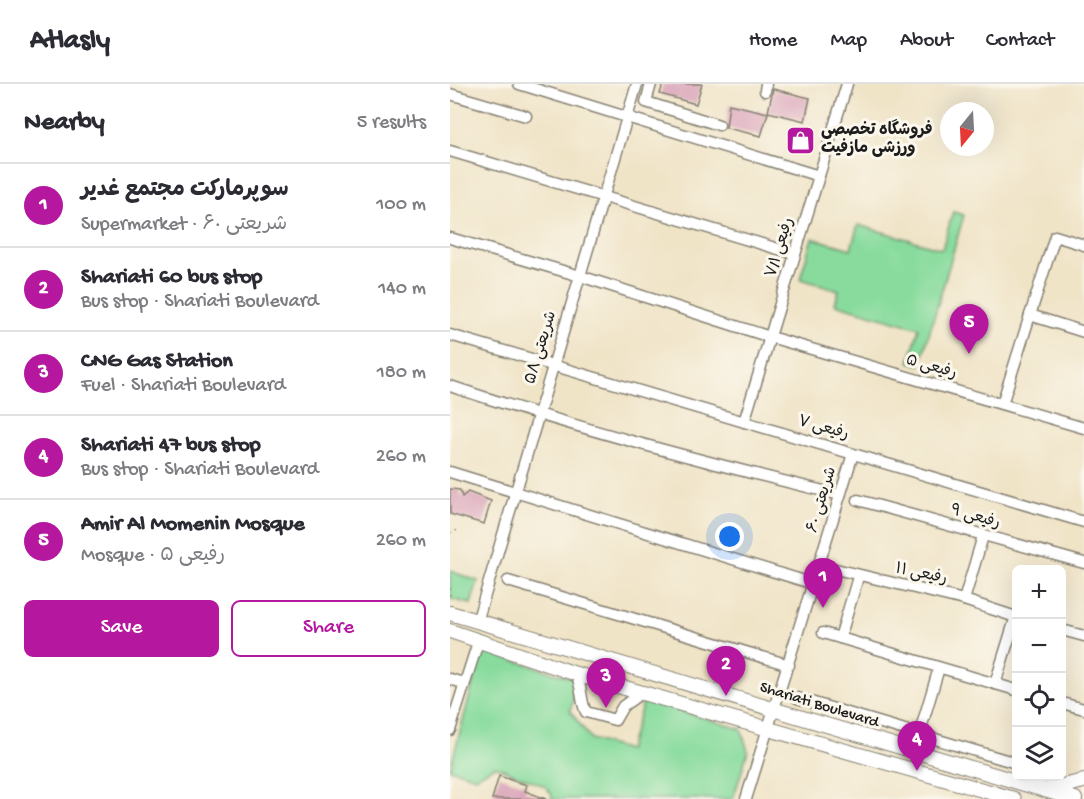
<!DOCTYPE html>
<meta charset="utf-8">
<style>
body{margin:0;font-family:"Gochi Hand","Playpen Sans Arabic",sans-serif;background:#f7f7f7;color:#2b2b33}
.controls{position:absolute;right:18px;bottom:18px;display:grid;overflow:hidden;border-radius:9px;box-shadow:0 6px 24px #0002}
.controls button{width:54px;height:54px;display:grid;place-items:center;padding:0;border:0;border-bottom:2px solid #e1e1e2;background:#fff;color:#2b2b33;font:30px sans-serif}
.compass{position:absolute;left:490px;top:18px;width:54px;height:54px;border-radius:50%;background:#fff;box-shadow:0 6px 24px #0002;rotate:198deg}
.you{position:absolute;left:280px;top:453px;width:21px;height:21px;margin:-15px;border:4px solid #fff;border-radius:50%;background:#1a73e8;box-shadow:0 0 0 9px #1a73e833}
.badge{display:grid;place-items:center;width:39px;height:39px;border-radius:50%;background:#b5179e;color:#fff;font-size:20px;font-weight:700}
.pin{position:absolute;translate:-50% -50px;filter:drop-shadow(0 2px 3px #0008)}
.pin::after{content:'';position:absolute;top:32px;width:21px;height:18px;background:inherit;clip-path:polygon(0 0,100% 0,50% 100%)}
.list{margin:0;padding:0;list-style:none}
h2{display:flex;justify-content:space-between;align-items:center;height:78px;margin:0;padding:0 24px;font-size:26px}
h2 small{font-size:20px;font-weight:400;color:#7c7c81}
.list li{display:grid;grid-template-columns:39px 1fr auto;gap:18px;align-items:center;box-sizing:border-box;height:84px;padding:0 24px;border-top:2px solid #e1e1e2}
.list b{display:block;font-size:22px;white-space:nowrap}
.list p{margin:0;font-size:20px;white-space:nowrap;color:#7c7c81}
.list em{font-size:20px;font-style:normal;color:#7c7c81}
.actions{display:flex;gap:12px;padding:18px 24px}
.actions a{flex:1;padding:14px 0;border:2px solid #b5179e;border-radius:9px;text-align:center;font-size:21px;color:#b5179e}
.actions .main{background:#b5179e;color:#fff}
.icon{flex:none;width:33px;height:33px;fill:none;stroke:currentColor;stroke-width:2;stroke-linecap:round;stroke-linejoin:round}
.map{position:relative;flex:none;width:634px;height:715px;overflow:hidden}
header{display:flex;align-items:center;gap:36px;box-sizing:border-box;height:84px;padding:0 30px;background:#fff;border-bottom:2px solid #e1e1e2}
header strong{font-size:28px}
nav{display:flex;gap:33px;margin-inline-start:auto;font-size:21px}
main{display:flex}
aside{flex:1;background:#fff}
.map>svg:first-child{display:block}
.green{fill:#88db9d;stroke:#527c5c;stroke-width:1.5}
.building{fill:#daa4b9}
.lines{fill:none;stroke-linecap:round;stroke-linejoin:round}
.minor-casing{stroke:#868072;stroke-width:13}
.major-casing{stroke:#868072;stroke-width:16}
.path{stroke:#868072;stroke-width:1.5;stroke-dasharray:1.5 4.5;stroke-linecap:butt}
.minor{stroke:#fff;stroke-width:10}
.major{stroke:#fff;stroke-width:14}
.labels{text-anchor:middle;dominant-baseline:central;stroke-width:6;stroke-linejoin:round;paint-order:stroke}
.poi-label{font-size:16px;font-weight:bold;fill:#1c1c1c;stroke:#fbf7ec;text-anchor:start}
.street-label{font-size:16px;fill:#1c1c1c;stroke:#fbf7ec}
</style>
<header>
<strong>Atlasly</strong>
<nav><a>Home</a><a>Map</a><a>About</a><a>Contact</a></nav>
</header>
<main>
<aside>
<h2>Nearby<small>5 results</small></h2>
<ul class="list">
<li><span class="badge">1</span><div><b>سوپرمارکت مجتمع غدیر</b><p>Supermarket · شریعتی ۶۰</p></div><em>100 m</em></li>
<li><span class="badge">2</span><div><b>Shariati 60 bus stop</b><p>Bus stop · Shariati Boulevard</p></div><em>140 m</em></li>
<li><span class="badge">3</span><div><b>CNG Gas Station</b><p>Fuel · Shariati Boulevard</p></div><em>180 m</em></li>
<li><span class="badge">4</span><div><b>Shariati 47 bus stop</b><p>Bus stop · Shariati Boulevard</p></div><em>260 m</em></li>
<li><span class="badge">5</span><div><b>Amir Al Momenin Mosque</b><p>Mosque · رفیعی ۵</p></div><em>260 m</em></li>
</ul>
<div class="actions"><a class="main">Save</a><a>Share</a></div>
</aside>
<div class="map">
<svg width="634" height="715" viewBox="0 0 634 715">
<rect width="100%" height="100%" fill="#fbf7ec"/>
<filter id="ink" filterUnits="userSpaceOnUse"><feTurbulence type="fractalNoise" baseFrequency=".0167" numOctaves="2"/><feDisplacementMap in="SourceGraphic" scale="12" xChannelSelector="R" yChannelSelector="G"/><feConvolveMatrix kernelMatrix="1 2 1 2 8 2 1 2 1" color-interpolation-filters="sRGB"/></filter>
<filter id="wash" filterUnits="userSpaceOnUse"><feTurbulence type="fractalNoise" baseFrequency=".008" numOctaves="4" result="noise"/><feDisplacementMap in="SourceGraphic" scale="24" xChannelSelector="R" yChannelSelector="G"/><feGaussianBlur stdDeviation="1.35" result="paint"/><feColorMatrix in="noise" values="0 0 0 0 0 0 0 0 0 0 0 0 0 0 0 0 0 1.4 0 .05"/><feComposite in="paint" operator="in"/></filter>
<g filter="url(#wash)">
<rect width="100%" height="100%" fill="#f0e4c7"/>
<g class="green">
<polygon points="503,128 514,131 470,281 459,278 469,244 385,220 389,206 350,195 362,154 401,165 408,141 492,165"/>
<polygon points="0,487 28,497 21,520 0,515"/>
<polygon points="36,568 125,595 128,600 120,627 141,655 178,666 194,616 291,645 298,667 283,715 101,715 102,711 95,702 45,682 26,693 0,685 30,573"/>
</g>
<g id="blocks">
<g class="building">
<polygon points="213,0 252,0 246,20 210,10"/>
<polygon points="323,5 360,14 355,37 318,28"/>
<polygon points="279,20 318,29 311,52 276,44"/>
<polygon points="0,405 10,406 12,413 18,408 41,417 34,440 0,430"/>
<polygon points="49,692 77,701 75,707 96,715 42,715"/>
</g>
</g>
</g>
<g filter="url(#ink)">
<use href="#blocks" fill-opacity="0" stroke="#868072" stroke-width="1.5"/>
<g class="lines">
<defs>
<g id="minor">
<polyline points="69,0 369,92"/>
<polyline points="201,0 196,18 269,41"/>
<polyline points="315,7 316,0"/>
<polyline points="0,10 76,32"/>
<polyline points="0,67 345,170"/>
<polyline points="0,154 130,192 320,253 634,344"/>
<polyline points="580,231 634,248"/>
<polyline points="0,251 634,438"/>
<path d="M0,302C128,345 259,379 390,411"/>
<polyline points="552,320 605,152 634,161"/>
<polyline points="294,338 397,0"/>
<polyline points="0,388 364,500"/>
<polyline points="408,416 634,479"/>
<polyline points="369,481 514,516 566,533"/>
<polyline points="58,497 339,581"/>
<polyline points="514,516 533,452"/>
<polyline points="27,538 187,0"/>
<polyline points="612,546 634,552"/>
<polyline points="373,549 566,606"/>
<polyline points="390,554 408,493"/>
<path d="M126,590C133,605 130,616 136,628L165,636L173,622L193,608"/>
<polyline points="0,595 13,599"/>
<polyline points="545,600 566,532"/>
<polyline points="347,614 566,679"/>
<polyline points="612,619 634,625"/>
<polyline points="0,646 28,558"/>
<polyline points="469,651 489,584"/>
<polyline points="296,715 403,370"/>
</g>
<g id="major">
<polyline points="0,529 625,715"/>
<polyline points="0,547 126,590 564,715"/>
<polyline points="595,706 634,697"/>
</g>
</defs>
<use href="#minor" class="minor-casing"/>
<use href="#major" class="major-casing"/>
<g class="path">
<polyline points="0,449 8,446"/>
<polyline points="0,504 0,513"/>
</g>
<use href="#minor" class="minor"/>
<use href="#major" class="major"/>
</g>
</g>
<defs>
<symbol id="shop-square" viewBox="-11 -11 22 22"><rect x="-9" y="-9" width="18" height="18" rx="4" fill="#b5179e" stroke="#fbf7ec"/><path d="M-5-2.5h2.3a2.7 3.5 0 0 1 5.4 0H5L5.5 6h-11ZM-1.5-2.5h3a1.5 2.3 0 0 0-3 0Z" fill="#fff"/></symbol>
</defs>
<g fill-rule="evenodd">
<use href="#shop-square" x="334" y="40" width="33" height="33"/>
</g>
<g class="labels">
<g class="poi-label">
<text x="371" y="47">فروشگاه تخصصی<tspan x="371" dy="18">ورزشی مازفیت</tspan></text>
</g>
<g class="street-label">
<text transform="translate(331 164) rotate(-73)">رفیعی ۷/۱</text>
<text transform="translate(92 264) rotate(-73)">شریعتی ۵۸</text>
<text transform="translate(481 284) rotate(16)">رفیعی ۵</text>
<text transform="translate(373 345) rotate(16)">رفیعی ۷</text>
<text transform="translate(373 416) rotate(-73)">شریعتی ۶۰</text>
<text transform="translate(525 434) rotate(16)">رفیعی ۹</text>
<text transform="translate(471 491) rotate(12)">رفیعی ۱۱</text>
<text transform="translate(369 622) rotate(17)">Shariati Boulevard</text>
</g>
</g>
</svg>
<div class="controls">
<button>+</button>
<button>−</button>
<button><svg class="icon" aria-label="locate" viewBox="0 0 24 24"><circle cx="12" cy="12" r="6"/><path d="M12 2v4M12 18v4M2 12h4M18 12h4"/></svg></button>
<button><svg class="icon" aria-label="layers" viewBox="0 0 24 24"><path d="M12 4l9 5-9 5-9-5zM3 14l9 5 9-5"/></svg></button>
</div>
<svg class="compass" viewBox="-18 -18 36 36"><path d="M0-13l5 13h-10z" fill="#e53935"/><path d="M0 13l5-13h-10z" fill="#7c7c81"/></svg>
<div class="you"></div>
<div class="pin badge" style="left:373px;top:524px">1</div>
<div class="pin badge" style="left:276px;top:612px">2</div>
<div class="pin badge" style="left:156px;top:624px">3</div>
<div class="pin badge" style="left:467px;top:687px">4</div>
<div class="pin badge" style="left:519px;top:270px">5</div>
</div>
</main>
